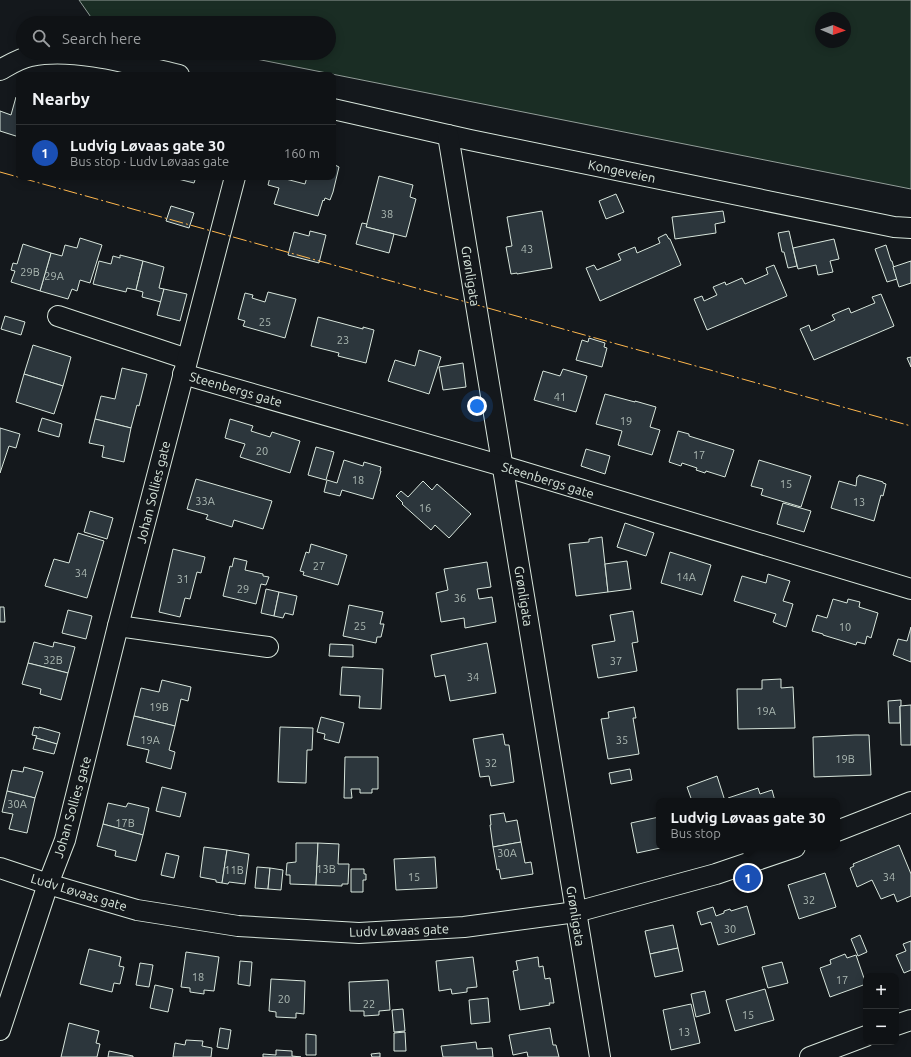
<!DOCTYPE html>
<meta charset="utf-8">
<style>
body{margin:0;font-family:Ubuntu,sans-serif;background:#181b1e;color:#f1f3f6}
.controls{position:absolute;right:12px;bottom:12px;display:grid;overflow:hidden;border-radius:8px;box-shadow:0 2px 10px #0003}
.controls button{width:36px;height:36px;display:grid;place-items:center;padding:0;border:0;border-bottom:1px solid #2f3234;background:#0f1215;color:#f1f3f6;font:20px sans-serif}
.compass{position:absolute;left:815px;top:12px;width:36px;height:36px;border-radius:50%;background:#0f1215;box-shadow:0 2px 10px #0003;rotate:92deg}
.you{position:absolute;left:477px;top:406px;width:14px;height:14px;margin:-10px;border:3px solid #fff;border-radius:50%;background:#1a73e8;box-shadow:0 0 0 6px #1a73e833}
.badge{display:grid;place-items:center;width:26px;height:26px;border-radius:50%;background:#7c3aed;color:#fff;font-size:13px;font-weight:700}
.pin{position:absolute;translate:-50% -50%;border:2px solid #fff;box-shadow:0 1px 4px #0006}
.popup{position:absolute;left:656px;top:798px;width:184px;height:52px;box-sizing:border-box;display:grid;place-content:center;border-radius:8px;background:#0f1215;filter:drop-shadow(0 1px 3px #0005);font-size:13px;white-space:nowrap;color:#9b9ea0}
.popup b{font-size:15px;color:#f1f3f6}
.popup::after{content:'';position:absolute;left:50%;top:100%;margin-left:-8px;border:8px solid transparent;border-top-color:#0f1215}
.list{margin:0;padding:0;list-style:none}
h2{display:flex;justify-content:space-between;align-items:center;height:52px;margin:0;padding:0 16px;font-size:17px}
h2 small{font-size:13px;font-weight:400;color:#9b9ea0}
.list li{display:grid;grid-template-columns:26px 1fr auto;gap:12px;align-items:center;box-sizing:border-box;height:56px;padding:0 16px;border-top:1px solid #2f3234}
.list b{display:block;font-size:15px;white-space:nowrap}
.list p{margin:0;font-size:13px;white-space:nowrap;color:#9b9ea0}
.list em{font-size:13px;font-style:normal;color:#9b9ea0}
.icon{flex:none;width:22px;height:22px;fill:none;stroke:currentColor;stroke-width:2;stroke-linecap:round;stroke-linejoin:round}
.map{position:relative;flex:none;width:911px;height:1057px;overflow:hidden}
.search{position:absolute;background:#0f1215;box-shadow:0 2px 10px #0003;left:16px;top:16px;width:320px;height:44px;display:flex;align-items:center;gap:10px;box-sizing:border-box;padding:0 14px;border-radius:22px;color:#9b9ea0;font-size:15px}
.panel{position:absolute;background:#0f1215;box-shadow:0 2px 10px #0003;left:16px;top:72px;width:320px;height:108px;border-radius:8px}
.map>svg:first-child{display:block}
.green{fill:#1a2d24;stroke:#939e99;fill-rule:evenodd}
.building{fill:#2c363c;stroke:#d8e6dc}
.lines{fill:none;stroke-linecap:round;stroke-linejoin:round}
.street-casing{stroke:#d8e6dc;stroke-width:22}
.street{stroke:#14181c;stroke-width:20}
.power{stroke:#ffb74d;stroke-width:1;stroke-dasharray:14 3 2 3;stroke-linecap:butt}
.labels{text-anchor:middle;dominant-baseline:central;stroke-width:3;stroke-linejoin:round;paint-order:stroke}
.number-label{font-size:11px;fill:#adbab4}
.street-label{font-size:13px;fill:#d8e6dc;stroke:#14181c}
</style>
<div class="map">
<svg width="911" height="1057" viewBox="0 0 911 1057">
<rect width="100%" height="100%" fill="#14181c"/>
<path class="green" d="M79,0H911V189L226,53H329V23H95ZM821,18H845V42H821Z"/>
<g class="building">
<polygon points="16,97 19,98 19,137 0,131 0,111 11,115"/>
<polygon points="333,164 339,167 333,192 330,200 325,198 324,201 323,200 318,216 274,204 279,188 268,185 270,177 278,177 305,184 307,177 333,177"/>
<polygon points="379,176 413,185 410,197 416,199 406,237 366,227"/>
<polygon points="170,177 196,177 194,183"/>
<polygon points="616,194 624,212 606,219 599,201"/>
<polygon points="171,206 194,213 189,228 166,221"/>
<polygon points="542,211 552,268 517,274 517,273 511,274 506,247 512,246 507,217"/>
<polygon points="723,211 725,222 715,224 716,233 675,239 672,217"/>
<polygon points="362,223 367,224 366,227 394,234 389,253 356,244"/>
<polygon points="310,231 326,235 319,263 288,255 294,232 309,236"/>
<polygon points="789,231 797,266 788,268 784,252 782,252 778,233"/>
<polygon points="666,234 669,239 670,239 681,265 600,301 586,268 594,265 597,270 621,260 618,254 635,247 637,253 660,243 658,238"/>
<polygon points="80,238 102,245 90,283 80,280 77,291 72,289 68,299 40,291 51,253 62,256 65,245 77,248"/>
<polygon points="834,239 839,259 830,261 833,272 818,275 816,265 798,269 793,248"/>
<polygon points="23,244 51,253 40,291 11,282 15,271 11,270 13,263 17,264"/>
<polygon points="886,245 891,261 892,261 897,279 887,282 875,249"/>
<polygon points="120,255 143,261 136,290 127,288 126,292 93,284 99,261 111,264 113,256 120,258"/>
<polygon points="143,261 164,267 159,288 164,289 161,302 142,297 143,292 136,290"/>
<polygon points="911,261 911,283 899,287 893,267"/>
<polygon points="774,265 787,296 707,330 694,299 702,296 704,301 717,295 713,287 725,282 726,285 742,278 745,284 768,274 766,268"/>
<polygon points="164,289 187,294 180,321 157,315"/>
<polygon points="268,292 296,299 285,338 243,326 245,321 238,319 245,293 253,295 252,298 265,302"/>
<polygon points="881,294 894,326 814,360 800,329 809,325 811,331 835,320 832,315 849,308 851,313 875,303 872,297"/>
<polygon points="5,316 25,322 21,335 1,329"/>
<polygon points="318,317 363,329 363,327 374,330 366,363 338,356 339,353 311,346"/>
<polygon points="589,338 605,343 604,347 607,348 602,367 576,360 582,340 588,342"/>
<polygon points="33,345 71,357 63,386 24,374"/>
<polygon points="419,350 441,357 429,394 388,381 395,360 415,366"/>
<polygon points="911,357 911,367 907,358"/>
<polygon points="463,363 466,387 443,390 439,367"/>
<polygon points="122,368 147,374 139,406 137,405 131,428 95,419 101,396 115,399"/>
<polygon points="563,369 587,376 576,412 534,400 543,371 560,376"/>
<polygon points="24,374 63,386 54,414 16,402"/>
<polygon points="605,394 635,402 635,401 656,407 650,427 660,430 652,455 618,445 622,431 596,424"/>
<polygon points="42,418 62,424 59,437 38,431"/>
<polygon points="95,419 131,428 124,462 102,457 104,446 89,443"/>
<polygon points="230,419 253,426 251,431 270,437 272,432 300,441 290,473 240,457 245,444 225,438"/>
<polygon points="0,428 20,434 16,448 9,446 0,473"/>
<polygon points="678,431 689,434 689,436 734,450 725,477 706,471 705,473 696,470 697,468 682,463 681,466 669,462"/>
<polygon points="316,447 334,452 326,480 308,475"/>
<polygon points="586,449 610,456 605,474 581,466"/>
<polygon points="344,460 363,466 364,462 381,467 380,471 381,471 373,499 342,490 340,496 324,492 327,480 337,483"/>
<polygon points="759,460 811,476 801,507 761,495 763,489 751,486"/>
<polygon points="859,475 883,482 883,483 886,484 883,496 881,495 874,521 831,508 839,481 856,486 857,477 858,477"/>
<polygon points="196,479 272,501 263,529 234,520 232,527 206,519 208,515 187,509"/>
<polygon points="423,481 432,490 437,484 471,514 449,538 435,525 431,530 402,504 403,503 396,496 401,491 408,497"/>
<polygon points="783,503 811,511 804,532 777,524"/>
<polygon points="90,511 113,518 107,539 84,532"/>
<polygon points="625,523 654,533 646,556 617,547"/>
<polygon points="78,533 104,541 87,598 45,586 54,559 69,563"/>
<polygon points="602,537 608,592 576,596 569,544 589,542 589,539"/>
<polygon points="311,544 347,555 338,585 303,575 304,572 300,571 306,552 309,553"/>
<polygon points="173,549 205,557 201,573 197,572 190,599 185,598 180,617 159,612"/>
<polygon points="670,552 711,565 702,595 661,583"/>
<polygon points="234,558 247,561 245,570 263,574 263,576 269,577 266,585 261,584 256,604 223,596 230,566 232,567"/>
<polygon points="627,561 631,589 608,592 605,564"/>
<polygon points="487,562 491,587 477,589 479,599 492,597 496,622 465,628 464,618 441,622 436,593 448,590 444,569"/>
<polygon points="768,574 790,581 783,601 793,604 786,627 773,622 776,614 734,601 742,576 766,583"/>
<polygon points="266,589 279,592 274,616 261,613"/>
<polygon points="279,592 297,596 293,615 285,613 283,618 274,616"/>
<polygon points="833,599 847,603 848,599 860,602 859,607 878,613 871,638 867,636 865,644 857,642 856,645 823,635 823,634 812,631 817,615 827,618"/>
<polygon points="349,605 383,612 380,624 384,624 381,637 377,637 376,643 343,636"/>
<polygon points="0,607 4,607 5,622 0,622"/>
<polygon points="68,610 92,616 86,639 62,633"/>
<polygon points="633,611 638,642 632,643 637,671 598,678 592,645 615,641 610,615"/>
<polygon points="911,627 911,662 893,655 898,639 907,641"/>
<polygon points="34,642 53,647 54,642 75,647 68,673 28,663"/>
<polygon points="487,643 496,693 450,701 445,675 435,677 431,655"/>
<polygon points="330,644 353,645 353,657 329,656"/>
<polygon points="28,663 68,673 61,700 40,694 41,689 22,684"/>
<polygon points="342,667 383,669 381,709 359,708 360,696 340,695"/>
<polygon points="781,679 781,688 793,687 795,728 738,729 737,689 762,689 762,680"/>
<polygon points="162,680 191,687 188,701 181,699 175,726 134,716 141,688 159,692"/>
<polygon points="901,700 901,706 900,706 900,723 889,723 888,701"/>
<polygon points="911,705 911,745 901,745 900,706"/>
<polygon points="634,707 636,718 633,718 639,754 608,759 601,719 609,718 608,712"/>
<polygon points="134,716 175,726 169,750 175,752 171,769 146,762 149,750 127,745"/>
<polygon points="321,717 344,723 339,743 324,739 325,734 317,732"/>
<polygon points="34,727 39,728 39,727 60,733 57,744 36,738 37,736 32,735"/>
<polygon points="280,727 313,728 312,750 307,750 306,783 278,782"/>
<polygon points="503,734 505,745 509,745 514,782 491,786 489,776 480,777 473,739"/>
<polygon points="855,735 869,735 871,775 814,777 813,737"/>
<polygon points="36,738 57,744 54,754 33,749"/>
<polygon points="345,757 378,757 378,789 372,789 372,793 360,793 360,789 351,789 352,798 344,798"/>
<polygon points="24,767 43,772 35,798 7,791 12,770 23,772"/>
<polygon points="630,769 632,780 611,784 609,773"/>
<polygon points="717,776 725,801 692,801 687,787"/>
<polygon points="162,787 186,793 180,817 156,811"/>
<polygon points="758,788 760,794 772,790 775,801 729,801 728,798"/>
<polygon points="7,791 35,798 27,833 9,829 13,814 2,812"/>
<polygon points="108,803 126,807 128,803 149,808 143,835 103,824"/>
<polygon points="504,813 506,822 517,820 521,842 493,847 490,825 491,825 490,815"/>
<polygon points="659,817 659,847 665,847 637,853 631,823"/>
<polygon points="103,824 143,835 136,861 115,856 116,851 97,846"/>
<polygon points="521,842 525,863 531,862 533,874 501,879 499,869 497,870 493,847"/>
<polygon points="296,843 318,843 316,885 290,884 290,875 286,875 287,863 296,862"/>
<polygon points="318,843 339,844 338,864 349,864 348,884 342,884 342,886 316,885"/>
<polygon points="899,845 911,874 911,896 897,902 894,894 881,899 872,880 857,887 850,868 854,866 853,864"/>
<polygon points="204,847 227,850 222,883 216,882 216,880 200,877"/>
<polygon points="227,850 249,854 245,884 229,882 228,884 222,883"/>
<polygon points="166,853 179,856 174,878 161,875"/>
<polygon points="435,857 437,888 396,890 394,859"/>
<polygon points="257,867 270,868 268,889 255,888"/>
<polygon points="270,868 283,870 281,890 268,889"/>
<polygon points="351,869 364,869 364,874 366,874 366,880 363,880 363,892 351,892"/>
<polygon points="825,873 836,907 799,919 788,885"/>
<polygon points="747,906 755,934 718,945 711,922 701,925 697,912 713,907 716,916 724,913 724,911 730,909 731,911"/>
<polygon points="673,925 678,948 650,954 645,931"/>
<polygon points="860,935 867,952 858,956 851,939"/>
<polygon points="911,941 911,970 904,973 896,955 906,951 903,944"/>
<polygon points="678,948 683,971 655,977 650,954"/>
<polygon points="89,949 121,957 119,966 124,967 120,984 114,983 112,992 80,984"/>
<polygon points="186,952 219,957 214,991 204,990 204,994 190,992 190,988 181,987"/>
<polygon points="845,954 847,958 856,955 866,984 830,997 820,968 831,964 830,960"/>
<polygon points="473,957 477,987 467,988 467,992 452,994 451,989 439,991 436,961"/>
<polygon points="538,957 539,967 543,966 545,979 550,978 554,1003 549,1003 550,1005 520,1010 513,971 518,970 516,961"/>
<polygon points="240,961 252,962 250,986 238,984"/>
<polygon points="782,962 788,983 768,988 762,967"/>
<polygon points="140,963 153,965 149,987 136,985"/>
<polygon points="271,979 305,981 304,1014 296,1013 296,1018 276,1017 276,1012 269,1011"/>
<polygon points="388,980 390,1010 379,1011 379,1015 364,1016 364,1011 350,1011 349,982"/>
<polygon points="155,985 173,989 168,1012 150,1008"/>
<polygon points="765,989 774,1020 735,1031 726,1000"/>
<polygon points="705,991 710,1013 696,1017 691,994"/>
<polygon points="488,998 490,1022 471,1024 469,1000"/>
<polygon points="691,1004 700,1043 671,1050 663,1010"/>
<polygon points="403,1009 405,1031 394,1032 392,1010"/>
<polygon points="69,1023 99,1031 96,1043 100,1044 97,1057 61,1057"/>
<polygon points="220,1028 231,1030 228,1049 217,1047"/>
<polygon points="550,1028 553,1045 556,1045 559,1057 528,1057 527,1052 513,1055 509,1035"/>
<polygon points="405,1032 406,1051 394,1051 394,1033"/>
<polygon points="306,1034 316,1035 316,1055 306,1055"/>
<polygon points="186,1040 203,1041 202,1046 212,1048 211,1057 173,1057 175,1043 185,1045"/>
<polygon points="476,1042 477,1049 492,1048 493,1057 443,1057 441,1046"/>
<polygon points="276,1050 292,1051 292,1056 301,1057 263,1057 263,1054 276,1055"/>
<polygon points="109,1051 133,1056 133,1057 108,1057"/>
<polygon points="380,1053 380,1057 372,1057 371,1054"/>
</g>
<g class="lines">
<defs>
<g id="street">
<path d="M0,70C9,65 20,58 31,56C74,47 136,65 179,75"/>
<polyline points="333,109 470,140 894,227 911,228"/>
<polyline points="448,135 600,1057"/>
<polyline points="58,316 187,359"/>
<polyline points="183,374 520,471 911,589"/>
<polyline points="118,626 268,647"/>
<polyline points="837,831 911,802"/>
<polyline points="0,868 48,884 137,910 238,926 359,933 464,927 576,912 716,874 795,847"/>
<polyline points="896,1025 911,1020"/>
<polyline points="0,1030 48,884 65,840 118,626 235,177"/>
<polyline points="810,1057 866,1036"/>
</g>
</defs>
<use href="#street" class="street-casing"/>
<use href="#street" class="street"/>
<polyline class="power" points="0,172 911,426"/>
</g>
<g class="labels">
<g class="number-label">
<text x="387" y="214">38</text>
<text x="527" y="249">43</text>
<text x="30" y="272">29B</text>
<text x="54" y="276">29A</text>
<text x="265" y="322">25</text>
<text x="343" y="340">23</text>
<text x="560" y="397">41</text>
<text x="626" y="421">19</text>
<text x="262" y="451">20</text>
<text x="699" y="455">17</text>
<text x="358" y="480">18</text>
<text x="786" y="484">15</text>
<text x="205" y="501">33A</text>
<text x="859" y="502">13</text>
<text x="425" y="508">16</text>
<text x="319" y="566">27</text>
<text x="81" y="573">34</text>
<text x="686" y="577">14A</text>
<text x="183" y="579">31</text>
<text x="243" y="589">29</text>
<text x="460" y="598">36</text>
<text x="360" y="626">25</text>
<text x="845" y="627">10</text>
<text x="53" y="660">32B</text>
<text x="616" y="661">37</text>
<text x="473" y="677">34</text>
<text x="159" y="707">19B</text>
<text x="766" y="711">19A</text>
<text x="150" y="740">19A</text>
<text x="622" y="740">35</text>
<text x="845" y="759">19B</text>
<text x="491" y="763">32</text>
<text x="17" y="804">30A</text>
<text x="125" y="823">17B</text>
<text x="507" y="853">30A</text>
<text x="326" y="869">13B</text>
<text x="234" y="870">11B</text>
<text x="414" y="877">15</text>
<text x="889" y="877">34</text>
<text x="809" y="900">32</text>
<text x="730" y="929">30</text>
<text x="198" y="977">18</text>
<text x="842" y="980">17</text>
<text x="284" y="999">20</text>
<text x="369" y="1004">22</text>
<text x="748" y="1015">15</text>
<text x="684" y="1032">13</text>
</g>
<g class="street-label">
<text transform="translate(622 171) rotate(12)">Kongeveien</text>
<text transform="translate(471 276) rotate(81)">Grønligata</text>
<text transform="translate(236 389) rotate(16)">Steenbergs gate</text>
<text transform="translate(548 480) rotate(17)">Steenbergs gate</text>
<text transform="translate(153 492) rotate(-76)">Johan Sollies gate</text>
<text transform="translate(524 596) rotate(81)">Grønligata</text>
<text transform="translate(72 807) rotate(-74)">Johan Sollies gate</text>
<text transform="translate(79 892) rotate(17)">Ludv Løvaas gate</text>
<text transform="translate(576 916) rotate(81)">Grønligata</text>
<text transform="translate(399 930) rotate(-2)">Ludv Løvaas gate</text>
</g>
</g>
</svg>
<div class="controls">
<button>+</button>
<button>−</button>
</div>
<svg class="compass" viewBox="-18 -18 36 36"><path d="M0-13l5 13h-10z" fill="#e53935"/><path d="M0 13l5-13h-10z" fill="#9b9ea0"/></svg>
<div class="you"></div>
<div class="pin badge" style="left:748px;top:878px;background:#1a4fb4">1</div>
<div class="popup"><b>Ludvig Løvaas gate 30</b>Bus stop</div>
<div class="search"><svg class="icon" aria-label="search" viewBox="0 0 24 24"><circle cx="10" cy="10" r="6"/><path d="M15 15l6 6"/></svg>Search here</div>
<section class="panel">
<h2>Nearby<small></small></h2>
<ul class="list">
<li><span class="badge" style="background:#1a4fb4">1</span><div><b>Ludvig Løvaas gate 30</b><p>Bus stop · Ludv Løvaas gate</p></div><em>160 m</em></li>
</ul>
</section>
</div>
